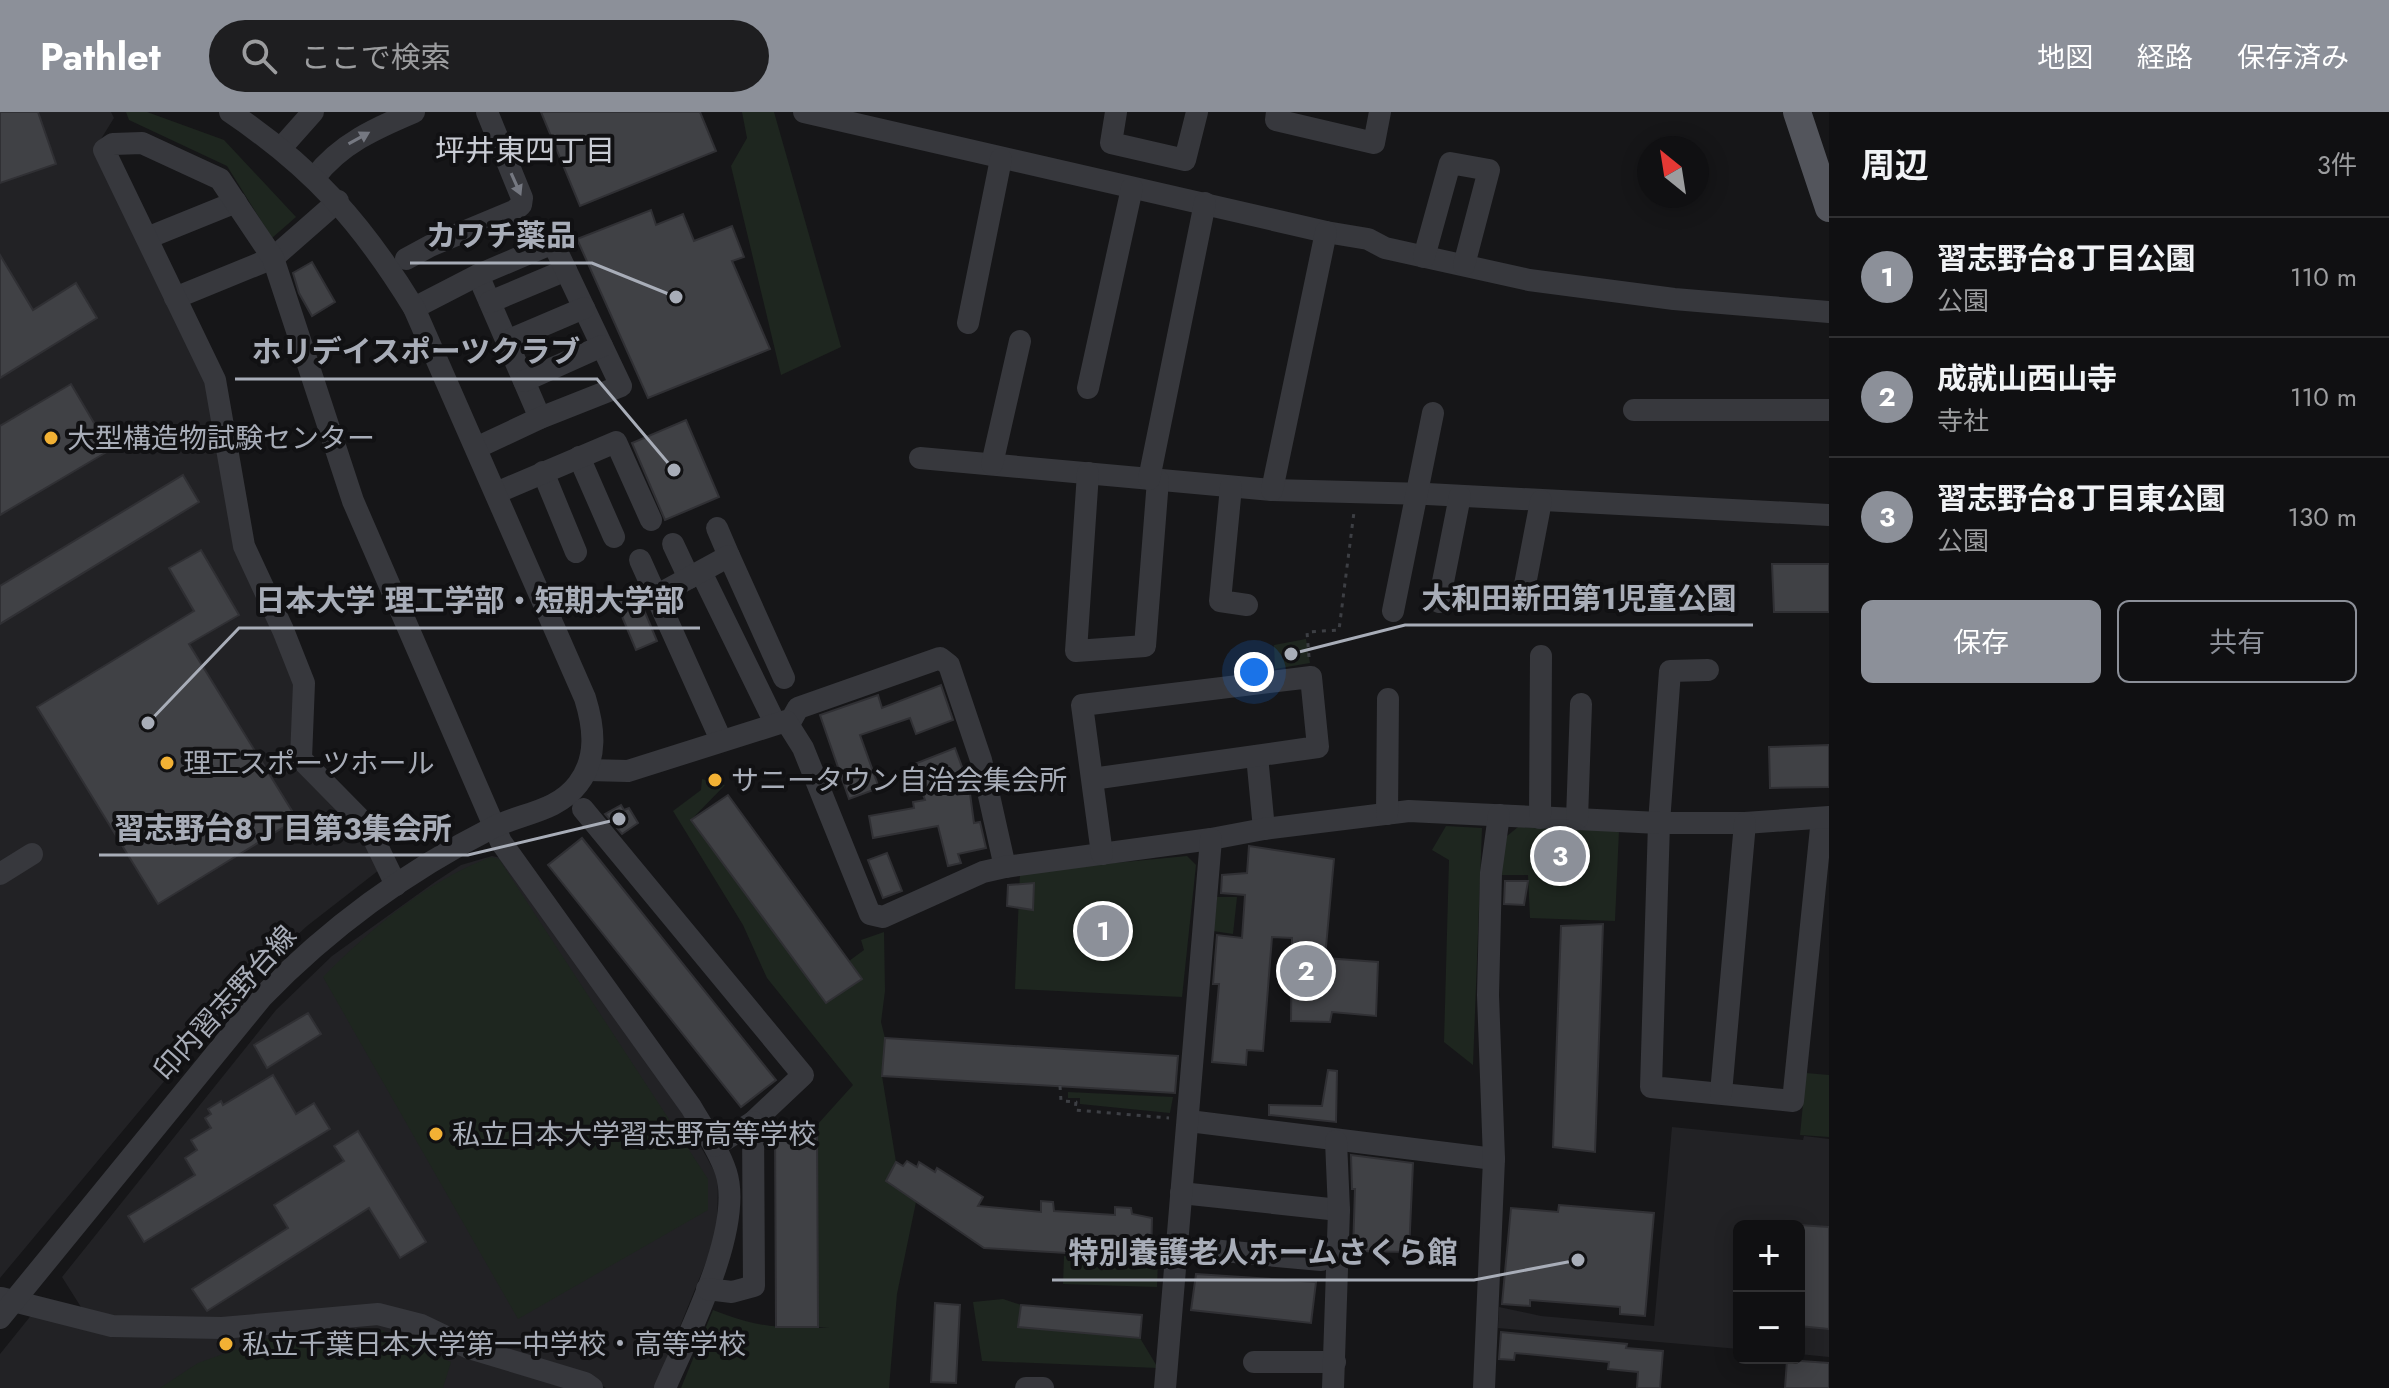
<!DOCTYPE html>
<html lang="ja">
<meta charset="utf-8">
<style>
body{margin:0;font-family:Jost,"Noto Sans JP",sans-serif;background:#1e1e20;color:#f1f3f6}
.controls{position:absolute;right:24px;bottom:24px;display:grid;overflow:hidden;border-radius:12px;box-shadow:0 4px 20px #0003}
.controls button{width:72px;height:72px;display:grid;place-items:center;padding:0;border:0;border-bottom:2px solid #303032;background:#101012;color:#f1f3f6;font:40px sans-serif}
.compass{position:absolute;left:1637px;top:24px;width:72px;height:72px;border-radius:50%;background:#101012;box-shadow:0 4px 20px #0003;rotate:330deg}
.you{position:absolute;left:1254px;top:560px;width:28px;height:28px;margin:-20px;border:6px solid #fff;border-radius:50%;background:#1a73e8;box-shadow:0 0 0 12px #1a73e833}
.badge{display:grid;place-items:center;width:52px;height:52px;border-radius:50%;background:#8c9099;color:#fff;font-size:26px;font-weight:700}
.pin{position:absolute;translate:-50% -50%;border:4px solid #fff;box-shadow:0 2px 8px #0006}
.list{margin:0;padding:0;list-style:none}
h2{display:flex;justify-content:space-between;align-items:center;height:104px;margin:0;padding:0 32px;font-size:34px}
h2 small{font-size:26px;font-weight:400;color:#9c9d9f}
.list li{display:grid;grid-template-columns:52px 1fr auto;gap:24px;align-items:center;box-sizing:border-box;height:120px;padding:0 32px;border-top:2px solid #303032}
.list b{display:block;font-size:30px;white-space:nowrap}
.list p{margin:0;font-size:26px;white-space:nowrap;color:#9c9d9f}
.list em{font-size:26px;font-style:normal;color:#9c9d9f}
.actions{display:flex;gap:16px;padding:24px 32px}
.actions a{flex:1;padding:18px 0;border:2px solid #8c9099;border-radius:12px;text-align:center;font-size:28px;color:#8c9099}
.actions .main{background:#8c9099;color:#fff}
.icon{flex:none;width:44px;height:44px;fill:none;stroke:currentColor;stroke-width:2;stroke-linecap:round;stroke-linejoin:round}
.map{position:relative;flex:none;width:1829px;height:1276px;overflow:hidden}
header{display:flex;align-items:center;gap:48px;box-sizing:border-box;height:112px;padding:0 40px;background:#8c9099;color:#fff}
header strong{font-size:38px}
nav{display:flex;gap:44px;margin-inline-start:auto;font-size:28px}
.search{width:560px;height:72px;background:#1e1e20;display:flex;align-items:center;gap:20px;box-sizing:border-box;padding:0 28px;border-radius:44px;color:#9c9d9f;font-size:30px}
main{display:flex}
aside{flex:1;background:#101012}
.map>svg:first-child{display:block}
.built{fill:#222225}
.green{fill:#1e261f}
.building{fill:#404145;stroke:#303034;stroke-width:2}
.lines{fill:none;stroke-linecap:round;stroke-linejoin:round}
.path{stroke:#3d3f44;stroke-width:3;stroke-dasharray:4 6;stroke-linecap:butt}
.minor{stroke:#37383d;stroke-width:22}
.major{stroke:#53555c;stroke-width:28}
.oneway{fill:#757881}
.poi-dot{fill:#f2b134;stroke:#111113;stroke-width:3}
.labels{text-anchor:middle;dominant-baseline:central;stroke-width:8;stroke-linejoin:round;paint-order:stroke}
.poi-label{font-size:28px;fill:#a8adb8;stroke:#111113;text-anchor:start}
.street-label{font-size:28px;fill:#a8adb8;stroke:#111113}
.neighbourhood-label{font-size:30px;fill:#c9ccd4;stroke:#111113}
.leader{fill:none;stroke:#a8adb8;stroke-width:3}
.callout-dot{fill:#a8adb8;stroke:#111113;stroke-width:3}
.callout-label{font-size:30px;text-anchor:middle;font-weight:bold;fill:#a8adb8;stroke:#111113;stroke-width:8;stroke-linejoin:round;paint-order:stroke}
</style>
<header>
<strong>Pathlet</strong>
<div class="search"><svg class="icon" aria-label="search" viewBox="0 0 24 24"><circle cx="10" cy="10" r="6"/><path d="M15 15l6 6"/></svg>ここで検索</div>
<nav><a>地図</a><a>経路</a><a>保存済み</a></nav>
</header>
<main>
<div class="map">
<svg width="1829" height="1276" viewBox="0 0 1829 1276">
<rect width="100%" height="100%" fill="#161618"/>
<g class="built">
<polygon points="0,0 111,0 114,6 96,35 207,269 238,442 298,572 295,650 361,719 379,758 307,814 247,870 0,1166"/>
<polygon points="492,744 501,746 672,982 718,1066 717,1123 655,1276 606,1276 585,1263 474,1229 425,1207 223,1208 86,1203 62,1165 276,898 332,844 435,770 461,753"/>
<polygon points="1672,1015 1803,1028 1804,1024 1829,1027 1829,1245 1799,1242 1799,1114 1739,1114 1739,1237 1498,1216 1499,1195 1541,1204 1654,1214"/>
<polygon points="33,1201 378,1209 569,1276 0,1276 0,1242"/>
</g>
<g class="green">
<polygon points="126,0 147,0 224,28 296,105 272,126 227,54 129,8"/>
<polygon points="742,0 774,0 841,235 781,263 731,54 747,26"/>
<polygon points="1306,527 1310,551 1275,557 1274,533"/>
<path d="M702,667L725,673L691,708L826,891L861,867L849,849L864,838L861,828L884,820L885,879L881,910L885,926L882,964L896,1050L886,1069L916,1090L897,1182L889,1276H681L713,1198C758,1216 781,1216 829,1216L818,1215L817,1013L853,973L767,866L743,813L673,699L701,678Z"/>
<polygon points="1446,714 1482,716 1473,953 1444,930 1449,748 1432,738"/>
<polygon points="1518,715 1619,718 1615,809 1530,806 1528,763 1499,763 1507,724"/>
<polygon points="1187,744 1196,753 1182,885 1015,877 1020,760"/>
<path d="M491,745L499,747L708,1067V1098L518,1207L323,865C370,817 427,769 491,745Z"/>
<polygon points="1217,785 1237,785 1233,822 1213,819"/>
<polygon points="1806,961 1829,963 1829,1025 1800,1023"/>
<polygon points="1068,980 1173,985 1170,1001 1080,992 1080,986 1068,986"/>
<polygon points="1064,1144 1158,1149 1157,1175 1063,1172"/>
<polygon points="1003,1187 1021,1193 1019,1215 1140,1226 1158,1256 982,1249 973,1190"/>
<polygon points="379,1217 451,1250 443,1276 160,1276 198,1251 265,1227"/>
</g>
<g class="building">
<polygon points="0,0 38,0 56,52 0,71"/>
<polygon points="541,0 700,0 716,39 580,94"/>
<polygon points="651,98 656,113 683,102 694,129 732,114 744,145 732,149 770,237 648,286 577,127"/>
<polygon points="0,143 33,198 76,171 97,206 0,266"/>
<polygon points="312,150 335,190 312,204 299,181 293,161"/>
<polygon points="71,272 110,338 0,403 0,314"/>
<polygon points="686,308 719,385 665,408 632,331"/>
<polygon points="183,363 199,390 0,512 0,474"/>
<polygon points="201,438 239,503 189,532 297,707 158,792 37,595 194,499 169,456"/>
<polygon points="1772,452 1829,452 1829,500 1774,500"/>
<polygon points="634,474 657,529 636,538 613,483"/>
<polygon points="941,573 953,608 916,622 910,606 860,623 879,676 849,687 820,603 878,583 882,596"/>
<polygon points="1829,633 1829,675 1770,676 1769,635"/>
<polygon points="955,636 969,674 974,711 980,710 986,736 958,742 961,751 948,754 938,714 873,726 869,704 914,696 913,690 925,688 912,653"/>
<polygon points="728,683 862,867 826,891 691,708"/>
<polygon points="621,693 624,698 629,696 638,711 622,722 605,702"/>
<polygon points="582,726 776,968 741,995 548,753"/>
<polygon points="1249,734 1334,747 1325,846 1378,850 1376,904 1332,900 1330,910 1291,909 1292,826 1272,825 1263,939 1247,938 1246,953 1212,950 1219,872 1213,872 1217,823 1242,826 1245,783 1221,781 1222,763 1247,761"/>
<polygon points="887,741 902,779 883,786 868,748"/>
<polygon points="1505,769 1528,769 1524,793 1504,792"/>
<polygon points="1034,771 1033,798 1007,794 1008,773"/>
<polygon points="1603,812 1595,1040 1553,1035 1561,814"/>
<polygon points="308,901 321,922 267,956 254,933"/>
<polygon points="885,926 1178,944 1175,981 882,964"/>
<polygon points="1328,958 1337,959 1336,1010 1269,1003 1269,993 1322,994"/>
<polygon points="273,963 296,1002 314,991 330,1017 144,1130 128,1104 195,1063 185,1046 197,1038 191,1028 211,1016 205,1006 211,1002 208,997 221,989 223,993"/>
<polygon points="775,1013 817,1013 818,1215 776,1215"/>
<polygon points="358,1019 426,1130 400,1146 369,1096 207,1199 192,1177 288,1116 274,1093 344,1049 334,1034"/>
<polygon points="1351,1043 1413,1051 1409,1140 1353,1139 1355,1077 1352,1077"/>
<polygon points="907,1049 917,1055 919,1050 935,1060 937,1056 983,1085 978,1094 1041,1100 1041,1089 1053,1090 1054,1099 1115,1103 1115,1095 1131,1096 1132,1102 1152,1106 1151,1146 984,1136 886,1069 896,1050 903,1054"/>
<polygon points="1559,1093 1654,1101 1645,1204 1620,1202 1620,1195 1530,1188 1530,1194 1502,1192 1511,1096 1558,1100"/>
<polygon points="1799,1113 1829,1115 1829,1217 1799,1214"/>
<polygon points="1196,1162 1316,1170 1311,1211 1191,1198"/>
<polygon points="935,1191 960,1193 956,1271 931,1270"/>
<polygon points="1021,1193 1142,1203 1140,1226 1018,1215"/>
<polygon points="1501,1220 1627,1232 1626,1236 1663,1239 1660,1276 1637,1276 1638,1260 1608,1257 1609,1250 1515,1241 1514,1248 1499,1247"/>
<polygon points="1787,1248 1829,1251 1829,1276 1785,1276"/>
</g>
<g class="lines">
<g class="path">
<polyline points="1309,545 1307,520 1339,518 1354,400"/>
<polyline points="1060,974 1061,989 1076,990 1075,998 1169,1006"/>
</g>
<g class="minor">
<polyline points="804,0 1326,120 1368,127 1385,136 1529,168 1674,187 1829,200"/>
<polyline points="1116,0 1111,31 1185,48 1197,0"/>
<polyline points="1277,0 1276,8 1374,31 1380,0"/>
<polyline points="281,36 313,0"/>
<path d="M315,65C340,32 376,16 414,0"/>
<polyline points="147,126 236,90"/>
<polyline points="1424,145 1450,51 1489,58 1464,153"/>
<polyline points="406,147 430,134 514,99 521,93 522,86 487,0"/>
<polyline points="478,163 540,306"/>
<polyline points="175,186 273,146 338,89"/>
<polyline points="490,190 566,158"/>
<polyline points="414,196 478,163 553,131 621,274 540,306 476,336"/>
<polyline points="968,211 1001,47"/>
<polyline points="507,229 584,196"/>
<polyline points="524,269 602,234"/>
<polyline points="1088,276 1132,76"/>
<polyline points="1634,298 1829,298"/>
<polyline points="579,345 614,425"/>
<polyline points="920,346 1272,378 1427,382 1829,403"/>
<polyline points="992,352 1020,229"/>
<polyline points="543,360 576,440"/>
<polyline points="1088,361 1076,539 1145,534 1158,368"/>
<polyline points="1149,367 1205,91"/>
<polyline points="1231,375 1220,489 1247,493"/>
<polyline points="1272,378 1326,120"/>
<polyline points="496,381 616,330 651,408"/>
<polyline points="717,416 729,444"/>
<polyline points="673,432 689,466"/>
<polyline points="640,448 721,628"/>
<polyline points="701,460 775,611"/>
<polyline points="1523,483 1541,389"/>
<polyline points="656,484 729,444 784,566"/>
<polyline points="1439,490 1460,384"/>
<polyline points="1393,499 1433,301"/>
<polyline points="1708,558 1670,559 1659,711 1651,975 1793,989 1822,706"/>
<polyline points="789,612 798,596 940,546 949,553 981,648 1005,755"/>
<polyline points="1257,644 1264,717"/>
<polyline points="588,658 628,659 786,609 803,636 870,802 883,805 983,760 1005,755 1211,727 1264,717 1409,699 1659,711 1745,711 1829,705"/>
<polyline points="1092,667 1318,635 1311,565 1082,593 1102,742"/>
<polyline points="583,697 803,963 753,1010"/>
<polyline points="1387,702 1388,587"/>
<polyline points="1540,706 1541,544"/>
<polyline points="1577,707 1581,592"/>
<polyline points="0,762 32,742"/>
<path d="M396,773L368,715L301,647L304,571L283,518L244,434L215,268L104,38L113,32L142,31L220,67L273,146L353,389L501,730L691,995C703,1016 718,1036 726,1060C744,1116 688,1223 665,1276"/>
<polyline points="1721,981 1745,711"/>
<polyline points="1189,1009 1494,1047"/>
<polyline points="1181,1081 1339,1098"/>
<polyline points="1178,1135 1321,1148"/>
<polyline points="707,1177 732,1180 754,1174 753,1010 715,1034"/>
<polyline points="1,1186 112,1214 222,1216 378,1202 421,1213 469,1236 585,1271 592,1276"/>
<path d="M0,1206L262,885C328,817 407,759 492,716C521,701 557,700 578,672C598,646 594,615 585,586L414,196C362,111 313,56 230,0"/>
<polyline points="1254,1250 1335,1250"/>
<polyline points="1026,1276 1043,1276"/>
<polyline points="1165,1276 1211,727"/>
<polyline points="1333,1276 1339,1098 1336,1029"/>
<polyline points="1484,1276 1494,1047 1488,883 1491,761 1499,703"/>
</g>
<polyline class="major" points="1797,0 1829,96"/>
</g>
<defs><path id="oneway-solid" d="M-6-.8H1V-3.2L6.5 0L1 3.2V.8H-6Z" transform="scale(2)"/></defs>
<g class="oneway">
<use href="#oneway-solid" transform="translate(359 26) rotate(-29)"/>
<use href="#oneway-solid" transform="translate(516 72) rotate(66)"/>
</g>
<g class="poi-dot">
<circle cx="51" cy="326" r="8"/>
<circle cx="167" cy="651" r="8"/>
<circle cx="715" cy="668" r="8"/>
<circle cx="436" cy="1022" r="8"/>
<circle cx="226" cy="1232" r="8"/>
</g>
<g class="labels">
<g class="poi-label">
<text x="67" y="326">大型構造物試験センター</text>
<text x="183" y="651">理工スポーツホール</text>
<text x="731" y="668">サニータウン自治会集会所</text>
<text x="452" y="1022">私立日本大学習志野高等学校</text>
<text x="242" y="1232">私立千葉日本大学第一中学校・高等学校</text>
</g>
<g class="street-label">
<text transform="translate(225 891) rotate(-48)">印内習志野台線</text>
</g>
<g class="neighbourhood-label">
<text x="525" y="38">坪井東四丁目</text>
</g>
</g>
<path class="leader" d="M676 185L592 151H410M674 358L597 267H235M1291 542L1405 513H1753M148 611L239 516H700M619 707L468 743H99M1578 1148L1474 1168H1052"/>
<g class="callout-dot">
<circle cx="676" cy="185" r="8"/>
<circle cx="674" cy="358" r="8"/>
<circle cx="1291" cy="542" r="8"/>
<circle cx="148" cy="611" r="8"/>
<circle cx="619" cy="707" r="8"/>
<circle cx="1578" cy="1148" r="8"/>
</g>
<g class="callout-label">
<text x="501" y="134">カワチ薬品</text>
<text x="416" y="250">ホリデイスポーツクラブ</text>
<text x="1579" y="497">大和田新田第1児童公園</text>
<text x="470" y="499">日本大学 理工学部・短期大学部</text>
<text x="283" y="727">習志野台8丁目第3集会所</text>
<text x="1263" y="1151">特別養護老人ホームさくら館</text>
</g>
</svg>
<div class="controls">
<button>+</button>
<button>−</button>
</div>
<svg class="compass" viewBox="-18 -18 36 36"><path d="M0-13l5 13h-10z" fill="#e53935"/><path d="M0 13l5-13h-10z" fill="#9c9d9f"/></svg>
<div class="you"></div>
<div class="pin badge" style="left:1103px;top:819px">1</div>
<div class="pin badge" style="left:1306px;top:859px">2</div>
<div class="pin badge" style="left:1560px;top:744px">3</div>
</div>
<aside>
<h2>周辺<small>3件</small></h2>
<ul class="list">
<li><span class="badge">1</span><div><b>習志野台8丁目公園</b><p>公園</p></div><em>110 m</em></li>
<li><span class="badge">2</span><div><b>成就山西山寺</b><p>寺社</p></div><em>110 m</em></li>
<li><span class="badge">3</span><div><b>習志野台8丁目東公園</b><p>公園</p></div><em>130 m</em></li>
</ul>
<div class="actions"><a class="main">保存</a><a>共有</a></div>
</aside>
</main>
